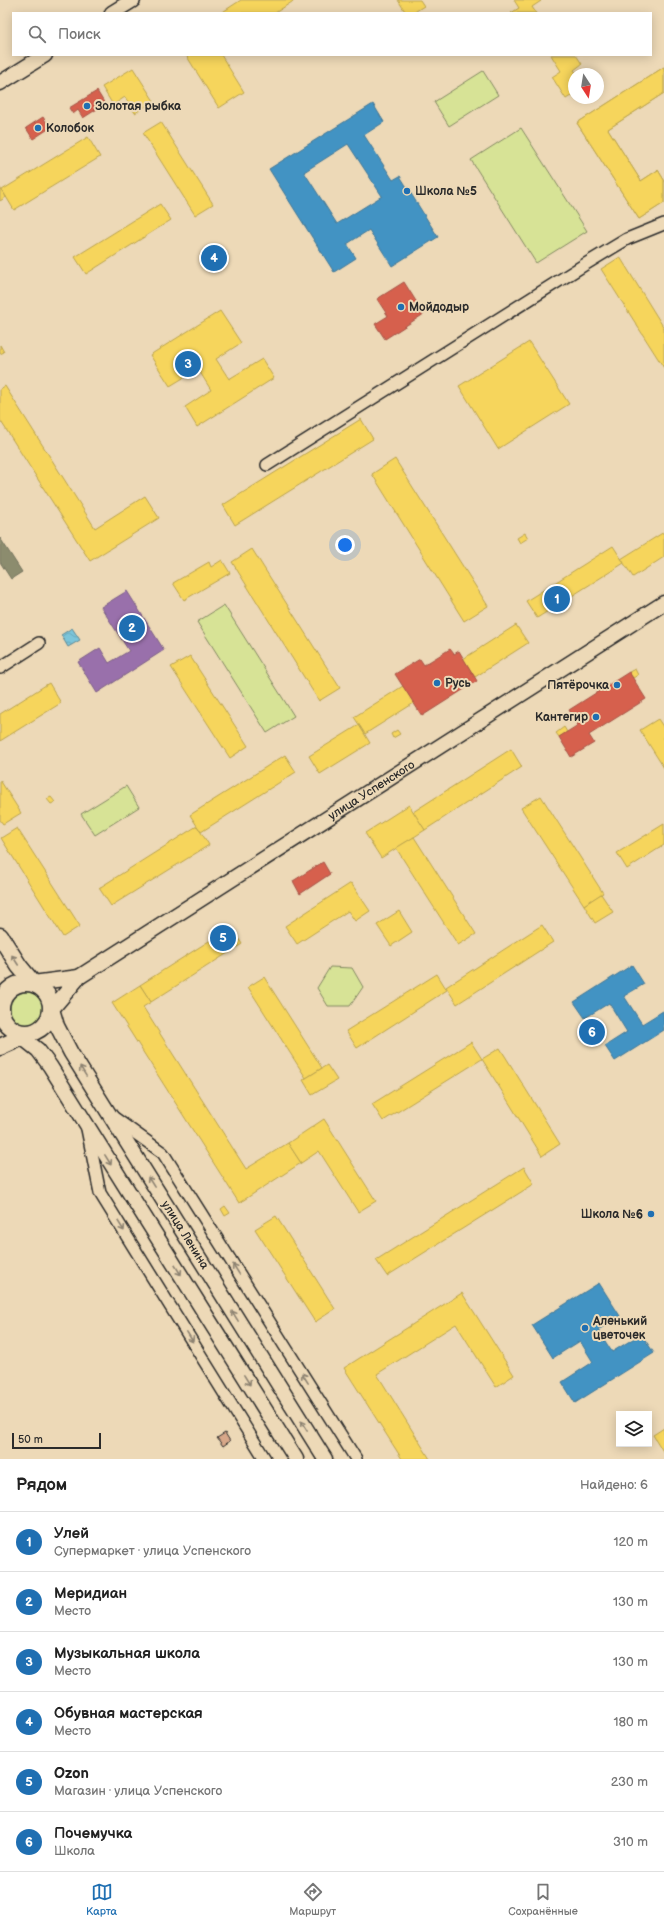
<!DOCTYPE html>
<html lang="ru">
<meta charset="utf-8">
<style>
body{margin:0;font-family:"Balsamiq Sans",sans-serif;background:#f2f2f2;color:#222}
.controls{position:absolute;right:12px;bottom:12px;display:grid;overflow:hidden;border-radius:0px;box-shadow:0 2px 10px #0003}
.controls button{width:36px;height:36px;display:grid;place-items:center;padding:0;border:0;border-bottom:1px solid #e0e0e0;background:#fff;color:#222;font:20px sans-serif}
.compass{position:absolute;left:568px;top:68px;width:36px;height:36px;border-radius:50%;background:#fff;box-shadow:0 2px 10px #0003;rotate:168deg}
.scale{position:absolute;left:12px;bottom:10px;width:89px;box-sizing:border-box;padding-left:4px;border:2px solid #2b2b2b;border-top:0;font-size:11px;line-height:14px;white-space:nowrap;color:#2b2b2b;-webkit-text-stroke:3px #edd9b7;paint-order:stroke}
.you{position:absolute;left:345px;top:545px;width:14px;height:14px;margin:-10px;border:3px solid #fff;border-radius:50%;background:#1a73e8;box-shadow:0 0 0 6px #1a73e833}
.badge{display:grid;place-items:center;width:26px;height:26px;border-radius:50%;background:#1f6fb2;color:#fff;font-size:13px;font-weight:700}
.pin{position:absolute;translate:-50% -50%;border:2px solid #fff;box-shadow:0 1px 4px #0006}
.list{margin:0;padding:0;list-style:none}
h2{display:flex;justify-content:space-between;align-items:center;height:52px;margin:0;padding:0 16px;font-size:17px}
h2 small{font-size:13px;font-weight:400;color:#767676}
.list li{display:grid;grid-template-columns:26px 1fr auto;gap:12px;align-items:center;box-sizing:border-box;height:60px;padding:0 16px;border-top:1px solid #e0e0e0}
.list b{display:block;font-size:15px;white-space:nowrap}
.list p{margin:0;font-size:13px;white-space:nowrap;color:#767676}
.list em{font-size:13px;font-style:normal;color:#767676}
.icon{flex:none;width:22px;height:22px;fill:none;stroke:currentColor;stroke-width:2;stroke-linecap:round;stroke-linejoin:round}
.map{position:relative;flex:none;width:664px;height:1459px;overflow:hidden}
.search{position:absolute;background:#fff;box-shadow:0 2px 10px #0003;left:12px;right:12px;top:12px;height:44px;display:flex;align-items:center;gap:10px;box-sizing:border-box;padding:0 14px;border-radius:0px;color:#767676;font-size:15px}
.sheet{height:412px;background:#fff}
nav{display:flex;justify-content:space-around;align-items:center;box-sizing:border-box;height:56px;border-top:1px solid #e0e0e0;background:#fff;font-size:11px;color:#767676}
nav a{display:grid;justify-items:center;gap:2px}
nav .on{color:#1f6fb2}
.map>svg:first-child{display:block}
.green{fill:#d7e396;stroke:#818760}
.water{fill:url(#water-waves);stroke:#5b8794}
.homes{fill:#f6d55c;stroke:#b9a24d}
.shops{fill:#d6604d;stroke:#a35043}
.offices{fill:#9970ab;stroke:#785b85}
.schools{fill:#4393c3;stroke:#3c7495;fill-rule:evenodd}
.industry{fill:#8c8c6e;stroke:#6f6f5a}
.building{fill:#d7a789;stroke:#2b2b2b}
.lines{fill:none;stroke-linecap:round;stroke-linejoin:round}
.minor-casing{stroke:#2b2b2b;stroke-width:14}
.tertiary-casing{stroke:#2b2b2b;stroke-width:17}
.secondary-casing{stroke:#2b2b2b;stroke-width:19}
.minor{stroke:#edd9b7;stroke-width:11}
.tertiary{stroke:#edd9b7;stroke-width:14}
.secondary{stroke:#edd9b7;stroke-width:16}
.oneway{stroke:#8c8271}
.poi-dot{fill:#1f6fb2;stroke:#edd9b7;stroke-width:1.5}
.labels{text-anchor:middle;dominant-baseline:central;stroke-width:4;stroke-linejoin:round;paint-order:stroke}
.poi-label{font-size:12px;font-weight:bold;fill:#2b2b2b;stroke:#edd9b7;text-anchor:start}
.street-label{font-size:12px;fill:#2b2b2b;stroke:#edd9b7}
</style>
<div class="map">
<svg width="664" height="1459" viewBox="0 0 664 1459">
<defs>
<pattern id="water-waves" width="16" height="10" patternUnits="userSpaceOnUse"><rect width="16" height="10" fill="#7bc5da"/><path d="M0 5q4-4 8 0t8 0" fill="none" stroke="#6aa9bb"/></pattern>
</defs>
<rect width="100%" height="100%" fill="#edd9b7"/>
<filter id="ink" filterUnits="userSpaceOnUse"><feTurbulence type="fractalNoise" baseFrequency=".025" numOctaves="2"/><feDisplacementMap in="SourceGraphic" scale="8" xChannelSelector="R" yChannelSelector="G"/><feConvolveMatrix kernelMatrix="1 2 1 2 8 2 1 2 1" color-interpolation-filters="sRGB"/></filter>
<g filter="url(#ink)">
<g class="green">
<polygon points="483,71 498,95 449,126 434,102"/>
<polygon points="521,128 587,231 536,263 471,160"/>
<polygon points="224,605 294,716 267,733 197,622"/>
<polygon points="126,786 139,807 95,835 81,814"/>
<polygon points="330,967 352,968 363,987 350,1006 328,1006 317,988"/>
<circle cx="27" cy="1009" r="17"/>
</g>
<polygon class="water" points="72,628 80,640 68,647 61,635"/>
<g class="homes">
<polygon points="241,0 295,0 275,13 221,13"/>
<polygon points="398,0 420,0 424,6 413,13 406,13"/>
<polygon points="514,0 540,0 541,1 532,7 536,13 511,13 519,8"/>
<polygon points="186,55 221,55 244,92 219,108"/>
<polygon points="551,55 576,55 582,64 574,70 577,74 574,74 574,94 566,99 552,77 561,71"/>
<polygon points="664,67 664,93 608,129 641,181 658,170 664,180 664,203 639,219 577,123"/>
<polygon points="664,67 664,93 608,129 641,181 658,170 664,180 664,203 639,219 577,123"/>
<polygon points="133,68 154,101 135,113 125,97 113,105 102,87"/>
<polygon points="161,122 213,204 195,215 143,133"/>
<polygon points="88,137 100,157 14,210 2,190"/>
<polygon points="0,188 6,197 0,201"/>
<polygon points="160,204 171,220 86,274 75,257"/>
<polygon points="218,249 224,259 210,268 204,257"/>
<polygon points="620,257 664,328 664,368 601,269"/>
<polygon points="220,311 241,343 216,359 229,379 262,359 274,378 197,427 185,407 211,390 198,369 170,386 150,355"/>
<polygon points="529,342 569,404 498,449 459,386"/>
<polygon points="0,345 4,352 0,354"/>
<polygon points="5,386 95,528 145,496 159,518 90,561 0,420 0,389"/>
<polygon points="361,419 373,439 235,525 223,505"/>
<polygon points="395,459 488,606 464,621 372,474"/>
<polygon points="664,532 664,557 633,577 621,559"/>
<polygon points="525,533 528,538 520,543 517,538"/>
<polygon points="613,546 624,563 537,618 526,601"/>
<polygon points="252,549 340,688 319,701 232,562"/>
<polygon points="222,560 230,573 184,600 173,583 209,562 211,567"/>
<polygon points="516,625 528,643 475,677 463,659"/>
<polygon points="190,656 248,746 230,758 171,667"/>
<polygon points="635,669 638,675 633,678 629,672"/>
<polygon points="49,683 61,703 0,741 0,714"/>
<polygon points="403,686 414,703 365,734 354,717"/>
<polygon points="658,719 664,728 664,768 640,730"/>
<polygon points="359,725 370,743 320,774 309,756"/>
<polygon points="564,727 567,732 559,737 556,733"/>
<polygon points="397,730 400,734 393,738 391,734"/>
<polygon points="511,749 522,767 425,830 413,812"/>
<polygon points="285,755 296,772 201,832 190,815"/>
<polygon points="0,780 21,813 3,824 0,820"/>
<polygon points="541,796 603,893 584,905 521,808"/>
<polygon points="51,797 55,802 51,804 47,799"/>
<polygon points="409,805 425,830 381,858 365,833"/>
<polygon points="664,824 664,845 627,869 617,853"/>
<polygon points="197,826 209,845 111,906 99,888"/>
<polygon points="17,828 80,926 63,937 1,838"/>
<polygon points="414,837 476,934 458,945 396,848"/>
<polygon points="351,883 370,911 355,921 348,911 297,944 285,926"/>
<polygon points="601,894 613,912 595,923 584,905"/>
<polygon points="399,911 412,932 391,946 377,925"/>
<polygon points="542,925 553,942 457,1004 446,987"/>
<polygon points="231,927 242,944 151,1002 140,985"/>
<polygon points="437,974 447,990 357,1048 346,1031"/>
<polygon points="264,977 322,1068 306,1078 248,987"/>
<polygon points="140,985 151,1002 143,1007 246,1169 288,1143 301,1163 239,1203 112,1003"/>
<polygon points="471,1042 482,1059 383,1121 372,1104"/>
<polygon points="500,1048 560,1144 542,1156 482,1059"/>
<polygon points="327,1065 337,1080 312,1095 303,1080"/>
<polygon points="324,1119 376,1201 358,1212 319,1151 301,1163 288,1143"/>
<polygon points="524,1167 534,1184 387,1276 376,1260"/>
<polygon points="225,1206 230,1213 225,1216 221,1209"/>
<polygon points="276,1216 335,1309 315,1322 255,1229"/>
<polygon points="462,1293 514,1375 496,1387 456,1324 377,1374 430,1459 402,1459 344,1368"/>
<polygon points="664,1428 664,1453 653,1435"/>
</g>
<g class="shops">
<polygon points="97,91 105,104 83,118 78,110 73,114 69,108"/>
<polygon points="43,117 50,128 33,139 26,128"/>
<polygon points="404,282 424,314 385,339 375,324 388,316 377,299"/>
<polygon points="450,649 454,654 459,651 477,681 422,716 395,674 420,659 424,665"/>
<polygon points="629,672 646,699 589,735 594,743 571,757 559,737 578,725 569,710"/>
<polygon points="323,862 330,874 300,894 293,881"/>
</g>
<polygon class="offices" points="127,591 164,650 97,693 78,662 100,648 109,663 129,651 101,607"/>
<g class="schools">
<path d="M373,104L384,122L364,135L393,180L400,176L438,237L392,266L369,230L347,244L356,258L334,272L269,169ZM348,144L382,196L337,224L304,172Z"/>
<polygon points="632,965 644,984 624,996 642,1024 663,1011 664,1030 615,1061 605,1046 627,1032 609,1003 585,1018 574,1002"/>
<polygon points="599,1283 620,1316 598,1330 612,1352 641,1334 654,1353 575,1403 562,1382 593,1362 580,1341 553,1358 532,1325"/>
</g>
<polygon class="industry" points="0,538 22,572 11,579 0,562"/>
<polygon class="building" points="225,1433 230,1441 223,1446 217,1438"/>
<g class="lines">
<defs>
<g id="minor">
<polyline points="267,465 584,265 627,239 664,224"/>
<polyline points="0,668 39,643"/>
<polyline points="113,1117 163,1153 356,1459"/>
<polyline points="87,1129 100,1193 265,1459"/>
</g>
<g id="tertiary">
<polyline points="112,13 133,0"/>
<polyline points="0,83 45,55"/>
<polyline points="33,983 79,977"/>
<polyline points="14,1031 38,1050 50,1066 296,1459"/>
<path id="s1" d="M325,1459L71,1053L57,1026L52,1009L79,977L664,603"/>
</g>
<g id="secondary">
<polyline points="0,936 19,966 33,983"/>
<circle cx="26" cy="1008" r="25"/>
<polyline points="0,1047 31,1033"/>
</g>
</defs>
<use href="#minor" class="minor-casing"/>
<use href="#tertiary" class="tertiary-casing"/>
<use href="#secondary" class="secondary-casing"/>
<use href="#minor" class="minor"/>
<use href="#tertiary" class="tertiary"/>
<use href="#secondary" class="secondary"/>
</g>
<defs><path id="oneway-shaft" d="M-6 0H5M1.5-3L5.5 0L1.5 3" fill="none" stroke-width="1.6" stroke-linecap="round" stroke-linejoin="round"/></defs>
<g class="oneway">
<use href="#oneway-shaft" transform="translate(15 960) rotate(-123)"/>
<use href="#oneway-shaft" transform="translate(83 1071) rotate(-122)"/>
<use href="#oneway-shaft" transform="translate(108 1160) rotate(58)"/>
<use href="#oneway-shaft" transform="translate(151 1182) rotate(-122)"/>
<use href="#oneway-shaft" transform="translate(121 1226) rotate(58)"/>
<use href="#oneway-shaft" transform="translate(236 1269) rotate(-122)"/>
<use href="#oneway-shaft" transform="translate(178 1270) rotate(58)"/>
<use href="#oneway-shaft" transform="translate(235 1316) rotate(-122)"/>
<use href="#oneway-shaft" transform="translate(190 1337) rotate(58)"/>
<use href="#oneway-shaft" transform="translate(305 1378) rotate(-122)"/>
<use href="#oneway-shaft" transform="translate(247 1380) rotate(58)"/>
<use href="#oneway-shaft" transform="translate(304 1426) rotate(-122)"/>
</g>
</g>
<g class="poi-dot">
<circle cx="87" cy="106" r="4"/>
<circle cx="38" cy="128" r="4"/>
<circle cx="407" cy="191" r="4"/>
<circle cx="401" cy="307" r="4"/>
<circle cx="437" cy="683" r="4"/>
<circle cx="617" cy="685" r="4"/>
<circle cx="596" cy="717" r="4"/>
<circle cx="651" cy="1214" r="4"/>
<circle cx="585" cy="1328" r="4"/>
</g>
<g class="labels">
<g class="poi-label">
<text x="95" y="106">Золотая рыбка</text>
<text x="46" y="128">Колобок</text>
<text x="415" y="191">Школа №5</text>
<text x="409" y="307">Мойдодыр</text>
<text x="445" y="683">Русь</text>
<text x="609" y="685" text-anchor="end">Пятёрочка</text>
<text x="588" y="717" text-anchor="end">Кантегир</text>
<text x="643" y="1214" text-anchor="end">Школа №6</text>
<text x="593" y="1321">Аленький<tspan x="593" dy="14">цветочек</tspan></text>
</g>
<g class="street-label">
<text stroke="none"><textPath href="#s1" startOffset="916">улица Успенского</textPath></text>
<text transform="translate(185 1235) rotate(58)">улица Ленина</text>
</g>
</g>
</svg>
<div class="controls">
<button><svg class="icon" aria-label="layers" viewBox="0 0 24 24"><path d="M12 4l9 5-9 5-9-5zM3 14l9 5 9-5"/></svg></button>
</div>
<svg class="compass" viewBox="-18 -18 36 36"><path d="M0-13l5 13h-10z" fill="#e53935"/><path d="M0 13l5-13h-10z" fill="#767676"/></svg>
<div class="scale">50 m</div>
<div class="you"></div>
<div class="pin badge" style="left:557px;top:599px">1</div>
<div class="pin badge" style="left:132px;top:628px">2</div>
<div class="pin badge" style="left:188px;top:364px">3</div>
<div class="pin badge" style="left:214px;top:258px">4</div>
<div class="pin badge" style="left:223px;top:938px">5</div>
<div class="pin badge" style="left:592px;top:1032px">6</div>
<div class="search"><svg class="icon" aria-label="search" viewBox="0 0 24 24"><circle cx="10" cy="10" r="6"/><path d="M15 15l6 6"/></svg>Поиск</div>
</div>
<section class="sheet">
<h2>Рядом<small>Найдено: 6</small></h2>
<ul class="list">
<li><span class="badge">1</span><div><b>Улей</b><p>Супермаркет · улица Успенского</p></div><em>120 m</em></li>
<li><span class="badge">2</span><div><b>Меридиан</b><p>Место</p></div><em>130 m</em></li>
<li><span class="badge">3</span><div><b>Музыкальная школа</b><p>Место</p></div><em>130 m</em></li>
<li><span class="badge">4</span><div><b>Обувная мастерская</b><p>Место</p></div><em>180 m</em></li>
<li><span class="badge">5</span><div><b>Ozon</b><p>Магазин · улица Успенского</p></div><em>230 m</em></li>
<li><span class="badge">6</span><div><b>Почемучка</b><p>Школа</p></div><em>310 m</em></li>
</ul>
</section>
<nav>
<a class="on"><svg class="icon" aria-label="map" viewBox="0 0 24 24"><path d="M3 6l6-2 6 2 6-2v14l-6 2-6-2-6 2zM9 4v14M15 6v14"/></svg>Карта</a>
<a><svg class="icon" aria-label="directions" viewBox="0 0 24 24"><path d="M12 3l9 9-9 9-9-9zM9 14v-3h6M13 9l2 2-2 2"/></svg>Маршрут</a>
<a><svg class="icon" aria-label="saved" viewBox="0 0 24 24"><path d="M7 4h10v16l-5-4-5 4z"/></svg>Сохранённые</a>
</nav>
